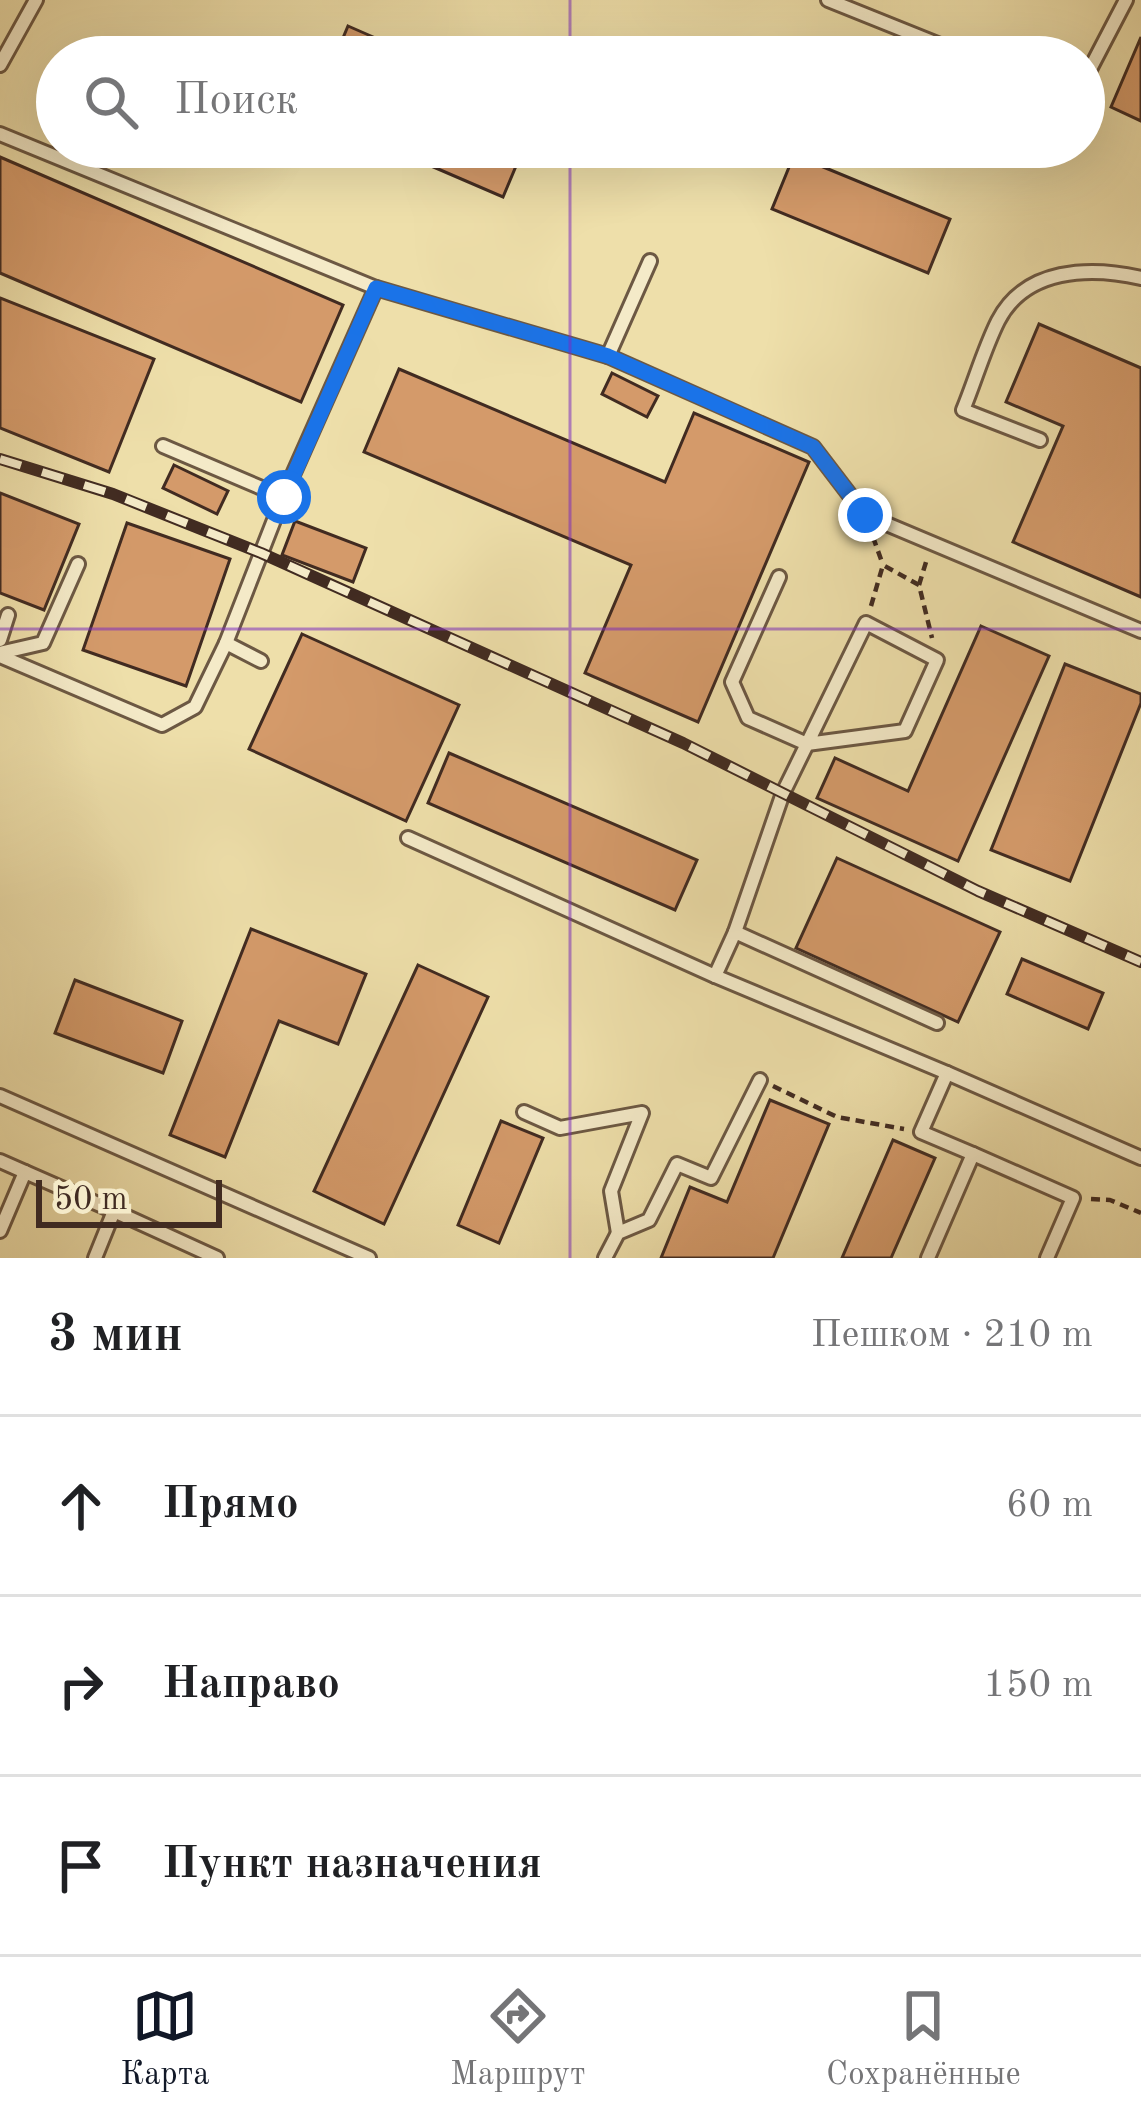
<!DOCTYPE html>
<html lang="ru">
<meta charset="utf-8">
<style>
body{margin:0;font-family:"Old Standard TT",serif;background:#f2f2f2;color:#202124}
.scale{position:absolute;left:36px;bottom:30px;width:186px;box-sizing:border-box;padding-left:12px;border:6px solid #412b21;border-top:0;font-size:33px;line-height:42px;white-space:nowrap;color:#412b21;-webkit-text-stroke:9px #f4eac8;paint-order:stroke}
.stop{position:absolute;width:36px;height:36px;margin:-27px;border:9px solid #1a73e8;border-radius:50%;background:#fff}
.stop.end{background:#1a73e8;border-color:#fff;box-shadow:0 3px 12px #0008}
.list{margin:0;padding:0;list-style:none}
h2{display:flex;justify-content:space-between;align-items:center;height:156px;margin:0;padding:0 48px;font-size:51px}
h2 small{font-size:39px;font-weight:400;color:#757577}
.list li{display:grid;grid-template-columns:78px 1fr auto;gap:36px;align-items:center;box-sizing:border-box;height:180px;padding:0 48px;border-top:3px solid #e0e0e0}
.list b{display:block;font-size:45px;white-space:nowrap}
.list em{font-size:39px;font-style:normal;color:#757577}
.icon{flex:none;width:66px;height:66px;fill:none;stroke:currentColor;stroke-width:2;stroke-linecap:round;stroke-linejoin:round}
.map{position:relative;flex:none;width:1141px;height:1258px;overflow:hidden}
.search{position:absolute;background:#fff;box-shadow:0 12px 48px #0002;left:36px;right:36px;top:36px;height:132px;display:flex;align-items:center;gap:30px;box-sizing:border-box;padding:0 42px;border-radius:66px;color:#757577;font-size:45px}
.sheet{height:696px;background:#fff}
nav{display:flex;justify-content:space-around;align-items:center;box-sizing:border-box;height:168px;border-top:3px solid #e0e0e0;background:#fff;font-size:33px;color:#757577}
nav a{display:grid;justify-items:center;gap:6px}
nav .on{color:#111827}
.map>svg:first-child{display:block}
.building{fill:#d49a6a;stroke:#412b21;stroke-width:3}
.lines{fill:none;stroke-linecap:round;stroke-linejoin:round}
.service-casing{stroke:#6c5843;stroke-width:18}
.path{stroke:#412b21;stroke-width:4.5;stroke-dasharray:9 6;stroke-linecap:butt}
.service{stroke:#f4eac8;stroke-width:12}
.rail-casing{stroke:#412b21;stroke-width:12}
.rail{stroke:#f4eac8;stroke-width:8;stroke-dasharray:22;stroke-linecap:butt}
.route{stroke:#1a73e8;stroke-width:15}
.grid{fill:none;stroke:#7b2cbf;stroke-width:3;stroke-opacity:0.55}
</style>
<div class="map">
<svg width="1141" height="1258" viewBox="0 0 1141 1258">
<rect width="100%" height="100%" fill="#eedfaa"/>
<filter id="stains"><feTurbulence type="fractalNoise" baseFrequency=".00167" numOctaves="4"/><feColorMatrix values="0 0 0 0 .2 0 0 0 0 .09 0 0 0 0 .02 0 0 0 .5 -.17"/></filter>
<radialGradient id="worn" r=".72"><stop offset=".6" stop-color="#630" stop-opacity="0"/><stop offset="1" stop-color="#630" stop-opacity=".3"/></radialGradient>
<g class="building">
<polygon points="348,26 419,57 335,57"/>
<polygon points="1141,37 1141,121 1111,107"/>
<polygon points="387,147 524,147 503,197"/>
<polygon points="794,155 950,219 928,273 772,209"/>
<polygon points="0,157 343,305 301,402 0,273"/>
<polygon points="0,298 154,359 109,472 0,428"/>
<polygon points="1039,324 1141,368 1141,597 1013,542 1063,426 1006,402"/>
<polygon points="399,369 665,482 694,413 809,462 698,722 585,673 631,565 364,452"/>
<polygon points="612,373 658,396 647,417 602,394"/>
<polygon points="174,465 228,491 217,514 163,488"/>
<polygon points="0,493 79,524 44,610 0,593"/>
<polygon points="295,521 366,548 353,582 282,555"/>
<polygon points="127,523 230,559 186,686 83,650"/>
<polygon points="981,626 1049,656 958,861 817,798 835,758 908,791"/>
<polygon points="302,634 459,705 406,821 249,749"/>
<polygon points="1065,664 1141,694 1141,703 1070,881 991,850"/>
<polygon points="449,753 697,860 675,910 428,803"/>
<polygon points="837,858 1000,932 958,1022 796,948"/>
<polygon points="251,929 366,974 338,1044 279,1021 225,1157 170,1135"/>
<polygon points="1022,959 1103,993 1088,1029 1007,994"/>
<polygon points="418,965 488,997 384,1224 314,1191"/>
<polygon points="75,980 182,1021 163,1073 55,1033"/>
<polygon points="770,1100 829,1124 773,1258 661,1258 690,1187 727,1202"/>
<polygon points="501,1121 543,1138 499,1243 458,1225"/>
<polygon points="893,1140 935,1158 891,1258 842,1258"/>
</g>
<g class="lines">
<defs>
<g id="service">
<polyline points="828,0 970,57"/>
<polyline points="0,65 36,0"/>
<polyline points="1084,74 1088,73 1126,0"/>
<polyline points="0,134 376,288 283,497"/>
<polyline points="376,288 608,356 650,261"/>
<polyline points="608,356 813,447 865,515 1141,631"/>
<path d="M1040,440L963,410C975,381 984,349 998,321C1025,268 1090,266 1141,278"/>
<polyline points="163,446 283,497 226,643"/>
<polygon points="866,623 937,660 905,731 807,744"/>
<polyline points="0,640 8,615"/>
<polyline points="0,653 43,643 78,564"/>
<polyline points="0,656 162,725 195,707 226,643 261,661"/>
<polyline points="408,838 715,976 947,1073 921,1132 973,1154"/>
<polyline points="735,932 783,793 807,744 748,718 732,682 779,577"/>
<polyline points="715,976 735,932 937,1023"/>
<polyline points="947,1073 1141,1158"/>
<polyline points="0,1096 369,1258"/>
<polyline points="524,1112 560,1128 642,1113 611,1191 618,1233"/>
<polyline points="0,1161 25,1172"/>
<polyline points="0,1231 25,1172 114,1211"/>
<polyline points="95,1258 114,1211 217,1258"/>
<polyline points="605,1258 618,1233 649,1220 677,1164 711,1178 760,1080"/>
<polyline points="928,1258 973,1154 1073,1198 1047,1258"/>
</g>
</defs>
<use href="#service" class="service-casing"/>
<g class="path">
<polyline points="873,537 883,565"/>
<polyline points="919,585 926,562"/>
<polyline points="871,606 883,565 919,585 932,638"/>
<polyline points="773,1086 837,1117 904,1129"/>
<polyline points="1091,1199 1110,1200 1141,1213"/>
</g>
<use href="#service" class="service"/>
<defs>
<polyline id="rail" points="0,459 113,494 261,553 683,743 978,891 1141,962"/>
</defs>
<use href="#rail" class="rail-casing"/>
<use href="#rail" class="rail"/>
</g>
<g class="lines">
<polyline class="route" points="284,497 376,288 608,356 813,447 865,515"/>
</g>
<path class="grid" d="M570,0V57M570,147V1258M0,629H1141"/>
<rect width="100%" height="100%" filter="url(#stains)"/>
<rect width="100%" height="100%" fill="url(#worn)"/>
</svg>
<div class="scale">50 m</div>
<div class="stop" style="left:284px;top:497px"></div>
<div class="stop end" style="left:865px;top:515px"></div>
<div class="search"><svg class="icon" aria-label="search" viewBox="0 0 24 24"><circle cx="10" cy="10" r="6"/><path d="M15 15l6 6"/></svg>Поиск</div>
</div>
<section class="sheet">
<h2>3 мин<small>Пешком · 210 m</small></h2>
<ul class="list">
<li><svg class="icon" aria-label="ahead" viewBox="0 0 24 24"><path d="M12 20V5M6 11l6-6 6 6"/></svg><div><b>Прямо</b></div><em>60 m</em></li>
<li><svg class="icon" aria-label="right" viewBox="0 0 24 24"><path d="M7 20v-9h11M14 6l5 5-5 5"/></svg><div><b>Направо</b></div><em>150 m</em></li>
<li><svg class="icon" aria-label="arrive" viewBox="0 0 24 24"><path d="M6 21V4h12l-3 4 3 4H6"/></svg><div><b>Пункт назначения</b></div></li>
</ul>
</section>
<nav>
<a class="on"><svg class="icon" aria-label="map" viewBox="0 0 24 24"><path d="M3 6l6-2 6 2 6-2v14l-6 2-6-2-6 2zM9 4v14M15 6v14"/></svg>Карта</a>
<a><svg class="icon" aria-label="directions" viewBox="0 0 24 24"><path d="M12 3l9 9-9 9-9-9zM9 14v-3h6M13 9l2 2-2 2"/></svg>Маршрут</a>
<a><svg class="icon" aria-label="saved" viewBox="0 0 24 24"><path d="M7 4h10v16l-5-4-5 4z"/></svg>Сохранённые</a>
</nav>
